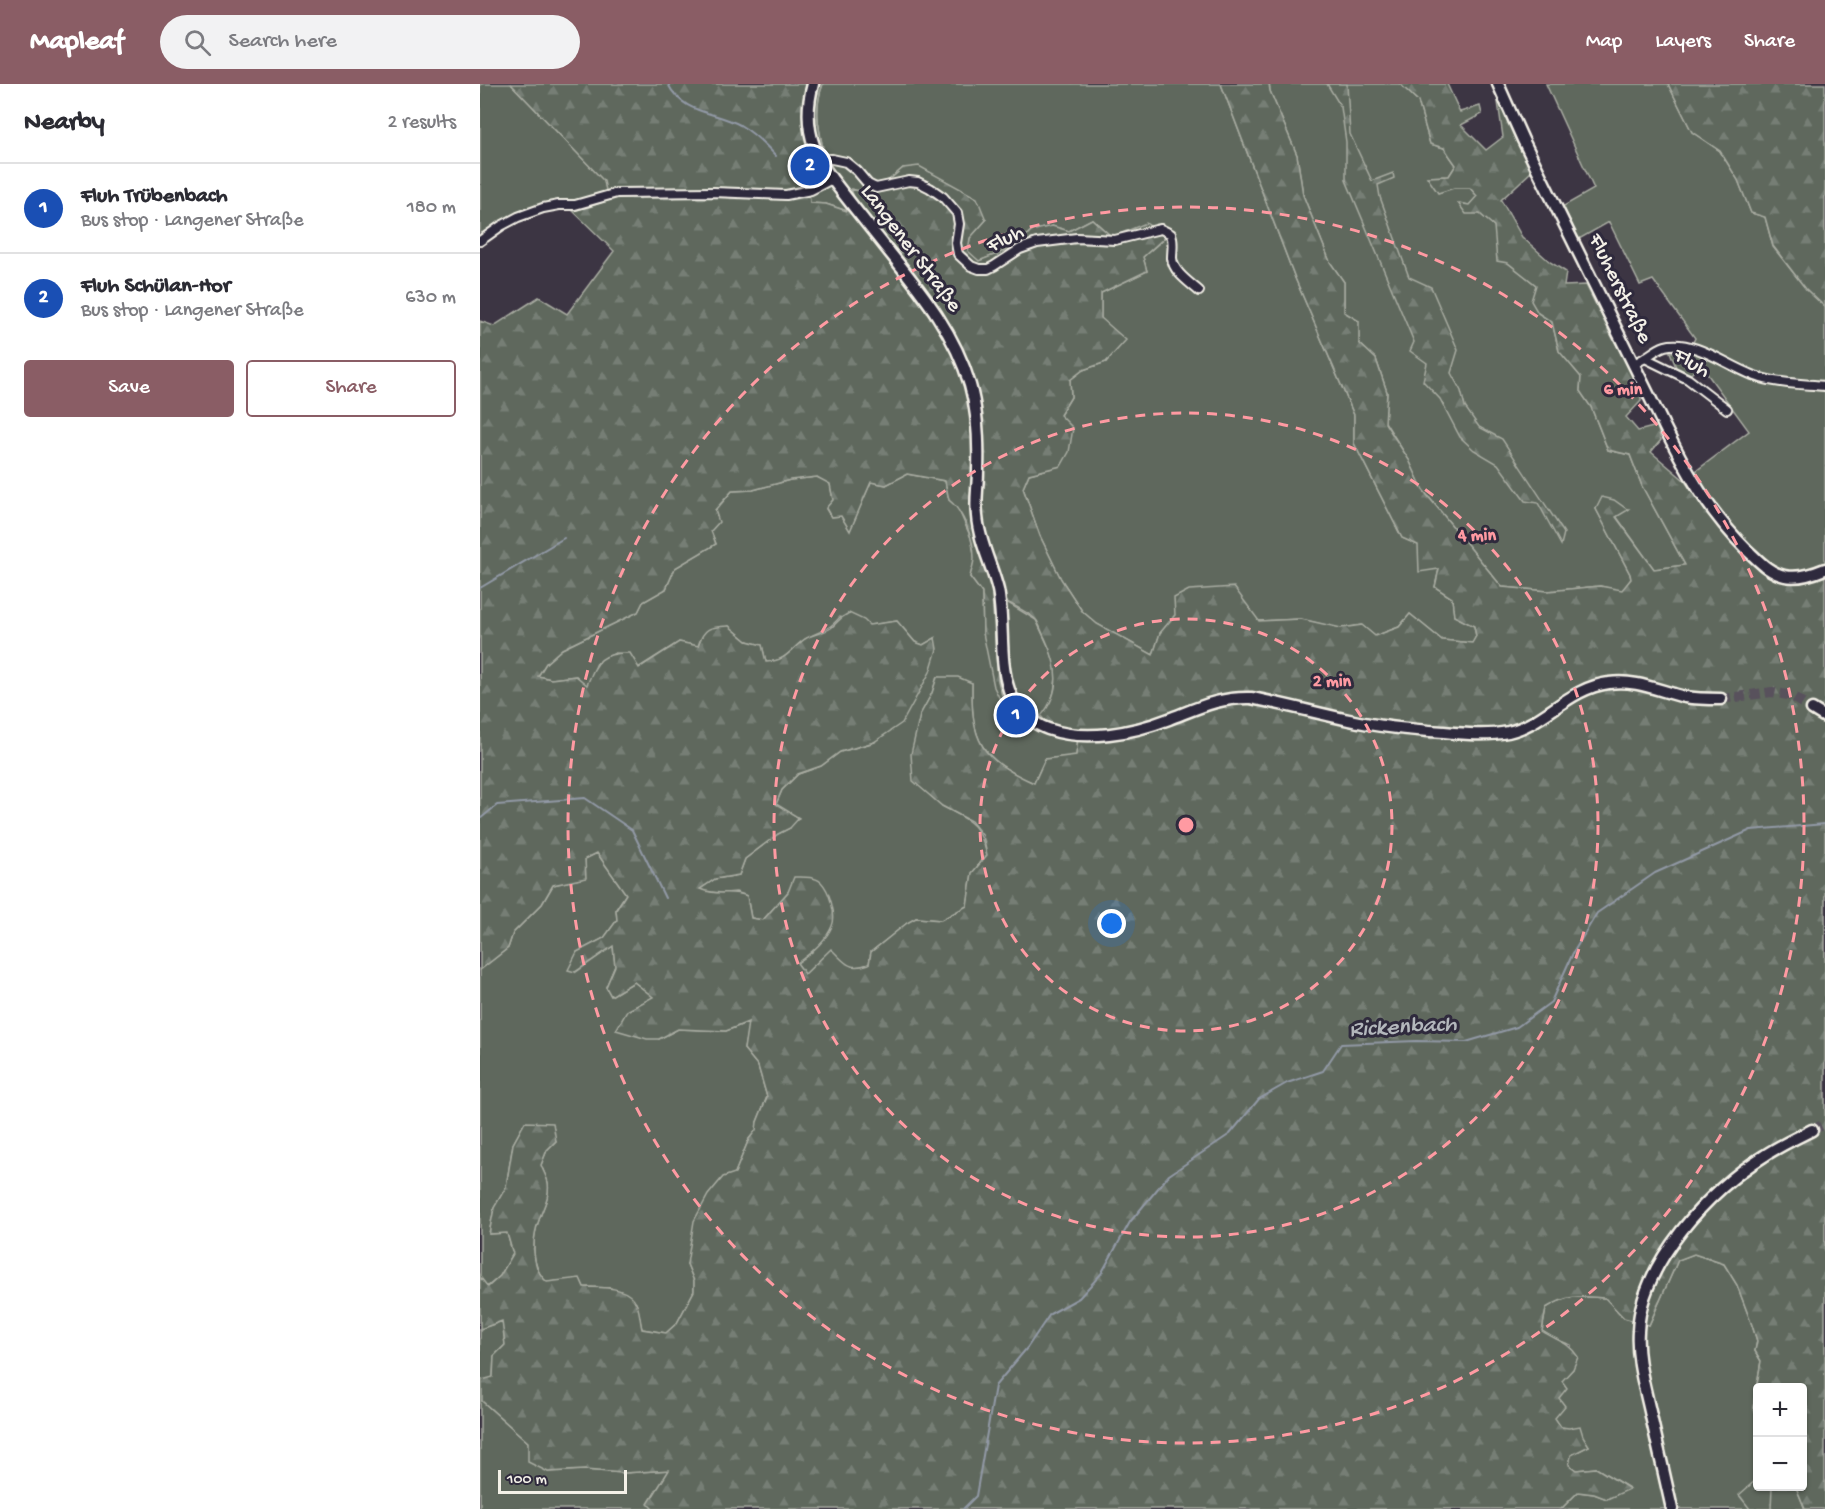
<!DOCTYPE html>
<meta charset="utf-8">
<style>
body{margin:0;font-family:"Gochi Hand",sans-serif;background:#f2f2f3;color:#2b2b33}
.controls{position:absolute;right:18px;bottom:18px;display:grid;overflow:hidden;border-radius:6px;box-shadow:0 2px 4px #0004}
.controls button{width:54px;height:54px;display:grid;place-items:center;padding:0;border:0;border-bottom:2px solid #e1e1e2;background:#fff;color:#2b2b33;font:30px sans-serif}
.scale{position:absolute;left:18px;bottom:15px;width:129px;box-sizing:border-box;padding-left:6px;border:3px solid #f4f1e8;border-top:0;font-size:16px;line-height:21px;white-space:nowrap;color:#f4f1e8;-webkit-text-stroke:4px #2f2a3d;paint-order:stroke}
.you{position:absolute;left:632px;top:840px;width:21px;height:21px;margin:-15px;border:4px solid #fff;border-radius:50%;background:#1a73e8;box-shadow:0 0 0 9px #1a73e833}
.badge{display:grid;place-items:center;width:39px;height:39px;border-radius:50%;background:#8a5d65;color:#fff;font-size:20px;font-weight:700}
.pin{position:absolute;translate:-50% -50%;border:3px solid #fff;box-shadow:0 2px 6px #0006}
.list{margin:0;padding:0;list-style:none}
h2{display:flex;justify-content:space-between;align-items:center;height:78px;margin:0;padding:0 24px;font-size:26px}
h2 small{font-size:20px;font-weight:400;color:#7c7c81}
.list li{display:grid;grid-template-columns:39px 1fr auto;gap:18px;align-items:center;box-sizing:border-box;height:90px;padding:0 24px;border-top:2px solid #e1e1e2}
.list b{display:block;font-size:22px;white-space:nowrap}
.list p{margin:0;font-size:20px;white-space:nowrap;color:#7c7c81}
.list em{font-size:20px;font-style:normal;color:#7c7c81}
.actions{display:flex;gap:12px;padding:18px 24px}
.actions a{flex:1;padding:14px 0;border:2px solid #8a5d65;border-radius:6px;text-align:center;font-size:21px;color:#8a5d65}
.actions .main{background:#8a5d65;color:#fff}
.icon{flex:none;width:33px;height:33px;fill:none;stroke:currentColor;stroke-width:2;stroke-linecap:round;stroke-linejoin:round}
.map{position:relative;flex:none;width:1345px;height:1425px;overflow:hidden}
header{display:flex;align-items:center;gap:36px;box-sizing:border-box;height:84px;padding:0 30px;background:#8a5d65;color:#fff}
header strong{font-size:28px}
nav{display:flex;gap:33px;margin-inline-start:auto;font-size:21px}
.search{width:420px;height:54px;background:#f2f2f3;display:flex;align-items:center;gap:15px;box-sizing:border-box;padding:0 21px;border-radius:33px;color:#7c7c81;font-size:22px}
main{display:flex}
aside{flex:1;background:#fff}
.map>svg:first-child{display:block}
.grass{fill:#5e685d;stroke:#a9aca2;stroke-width:1.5}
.forest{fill:url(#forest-firs);stroke:#a9aca2;stroke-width:1.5;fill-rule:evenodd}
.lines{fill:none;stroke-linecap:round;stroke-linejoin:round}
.stream{stroke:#9299a6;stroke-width:2}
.secondary-tunnel{stroke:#58515c;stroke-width:10;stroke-dasharray:10 5;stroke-linecap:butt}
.street-casing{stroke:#f4f1e8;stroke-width:12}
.secondary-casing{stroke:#f4f1e8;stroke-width:15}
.street{stroke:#2f2a3d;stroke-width:8}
.secondary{stroke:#2f2a3d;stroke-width:10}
.ring{fill:none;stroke:#ff9aa2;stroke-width:3;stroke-dasharray:10 8}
.labels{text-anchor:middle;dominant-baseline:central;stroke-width:6;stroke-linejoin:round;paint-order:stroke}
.street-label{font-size:22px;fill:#f4f1e8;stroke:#2f2a3d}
.water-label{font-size:24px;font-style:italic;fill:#b3b7bc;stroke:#2f2a3d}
.centre{fill:#ff9aa2;stroke:#2f2a3d;stroke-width:3}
.ring-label{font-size:18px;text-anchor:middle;font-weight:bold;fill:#ff9aa2;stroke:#2f2a3d;stroke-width:6;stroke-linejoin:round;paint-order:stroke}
</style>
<header>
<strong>Mapleaf</strong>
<div class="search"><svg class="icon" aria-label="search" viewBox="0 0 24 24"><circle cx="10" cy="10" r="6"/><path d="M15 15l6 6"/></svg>Search here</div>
<nav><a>Map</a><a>Layers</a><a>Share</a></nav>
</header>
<main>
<aside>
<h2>Nearby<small>2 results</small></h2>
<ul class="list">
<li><span class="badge" style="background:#1a4fb4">1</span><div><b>Fluh Trübenbach</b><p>Bus stop · Langener Straße</p></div><em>180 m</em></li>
<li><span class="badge" style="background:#1a4fb4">2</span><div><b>Fluh Schülan-Hor</b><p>Bus stop · Langener Straße</p></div><em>630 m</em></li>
</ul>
<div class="actions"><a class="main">Save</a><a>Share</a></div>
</aside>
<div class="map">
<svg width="1345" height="1425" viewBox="0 0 1345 1425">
<defs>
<pattern id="forest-firs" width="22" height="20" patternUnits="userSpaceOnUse" patternTransform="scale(1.5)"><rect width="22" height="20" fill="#5e685d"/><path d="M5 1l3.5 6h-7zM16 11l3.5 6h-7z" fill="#767e74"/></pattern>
</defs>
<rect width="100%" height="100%" fill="#3c3543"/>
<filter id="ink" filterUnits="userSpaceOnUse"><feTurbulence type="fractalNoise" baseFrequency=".0167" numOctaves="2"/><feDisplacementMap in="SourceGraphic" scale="12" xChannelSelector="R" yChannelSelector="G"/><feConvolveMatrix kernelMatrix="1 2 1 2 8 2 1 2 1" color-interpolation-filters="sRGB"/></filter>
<g filter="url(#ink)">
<g class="grass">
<polygon points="0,0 31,0 124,97 129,116 100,126 66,126 41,135 0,160"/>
<path d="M343,0H741L815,194L874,331V359L922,454L938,461L959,485L955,503L972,514L974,532L994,542L996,552L993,559L962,556L930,530L919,543L895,552L881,541L861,545L821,535L779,537L695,531L680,549L673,571L617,540L602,527L581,495L560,452L543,404L549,390L580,382V331L591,313L590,296L603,286L626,278L621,234V209L667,187L663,173L685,154L632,153L612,135L589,147L572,142L551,147L535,163L499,177L488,168L490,154L506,136L423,84L409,96L385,109L371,106L375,116L367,127L346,120L330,119L328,101L333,85L325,60L343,64C338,41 334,23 343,0Z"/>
<polygon points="789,0 920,0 938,17 950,60 964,64 976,81 969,92 948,93 974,104 990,104 998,113 989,121 979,119 1000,130 1014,142 1028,179 1056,201 1058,229 1072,238 1079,267 1101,293 1100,307 1111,323 1128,366 1150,371 1162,402 1205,481 1174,485 1136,432 1148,425 1116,425 1150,490 1151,495 1142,507 1120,502 1068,507 1022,503 943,406 929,376 905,338 907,308 896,275 879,259 878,237 864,228 864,198 850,178 823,111 817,71 790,7"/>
<path d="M1066,0H1188L1212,48L1240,67L1258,96L1271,129L1285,133L1293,163L1326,205L1345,223V478L1341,493C1334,495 1325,499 1319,499C1273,497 1227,430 1204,396L1269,347L1220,280L1211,290L1196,283L1190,268L1209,267L1215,254L1173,196L1160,201L1129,138L1099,155L1082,123L1114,105Z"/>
<path d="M427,390L465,397L469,416L478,424L491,454L495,475L490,493L502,509L503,549L525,626L518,597L512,512L520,514L556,536L571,568L577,587L574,608L569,623L568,641L599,645L596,672L565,675L554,699C500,675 491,657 492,599L457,593L452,609L440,631L462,722C490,737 499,738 507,771L492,789L487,822L461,836L436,834L427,839L391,868L389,880L377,884L369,882L325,890L317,879L332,868L308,808L283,836L271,834L267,812L256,808L235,810L219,806L235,795L259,791L265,775L298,750L310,744L296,720L302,706L318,690L341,682L360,668L395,658L455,554L443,561L435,558L417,537L389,541L360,533C347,548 343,545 327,554C310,564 308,577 286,578L282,561L267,557L249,542L218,562L199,558L158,584L150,570L135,569L117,579L107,602L96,592L71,595L58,592L66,579L82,565L158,528L163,518L186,505L195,484L236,460L231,447L235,427L252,407L273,406L310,396L337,393L350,399L353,416L346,425L351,433L361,432L370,446L391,398L406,401Z"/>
<path d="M117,769L146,810L136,825L137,836L124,854L97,868L96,888L133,862L135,882L126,903L131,912L154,898L174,913L147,927L179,955L198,945L246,947L269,938L264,965L278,982L287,1013L277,1038V1046L269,1055L255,1089L207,1180L214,1197V1207L197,1239L186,1249L162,1245L156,1219L131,1204L104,1203L100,1195L67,1198C50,1184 52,1154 59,1136C63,1123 70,1113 68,1099C67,1093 63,1087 61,1081L67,1066L76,1057L45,1038L33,1060L26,1103L14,1124L9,1150L27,1149L33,1170L20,1192L7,1203L0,1193V886L28,864L33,849L62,820L73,801L105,794V775Z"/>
<path d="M1214,1170L1244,1180L1257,1201L1272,1241L1277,1257L1275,1267L1281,1277L1273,1324L1277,1330L1278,1402L1316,1403L1325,1425H1081L1098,1408L1114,1410L1127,1415L1149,1404L1116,1384L1096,1386L1089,1381L1091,1371L1109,1362C1102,1351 1095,1345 1081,1343L1074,1334L1081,1297L1093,1285L1091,1261L1075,1255L1062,1247L1066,1224C1088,1210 1100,1212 1126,1214L1144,1234L1169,1241L1198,1176Z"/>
<polygon points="23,1237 25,1261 14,1272 13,1293 2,1317 48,1358 68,1388 104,1386 144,1389 190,1386 169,1419 173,1425 0,1425 0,1245"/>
</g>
<g class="forest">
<path d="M31,0H343C334,23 338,42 343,65L325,61L333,85L328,101L330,119L346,120L367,127L375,116L371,105L385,108L409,96L423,84L439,82L497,114L506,136L490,154L488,167L499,177L535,163L551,147L572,142L589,147L612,135L632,153L666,139L685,153L663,173L667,187L621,209V234L646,256L626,278L603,286L590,296L591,313L580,331L593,344L589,368L581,382L549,390L543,404L560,452L581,495L602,527L617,540L673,571L680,549L695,531L694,514L709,506L754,503L779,537L821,535L861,544L882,541L895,552L919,543L930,530L962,556L992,559L996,552L994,542L974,532L972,514L955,503L959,485L939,488L938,461L922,454L874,359V331L815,194L741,0H789L790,7L817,71L823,111L850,178L864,198V228L879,237V259L896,275L907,308L905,339L929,376L943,406L1022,503L1068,507L1120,502L1142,506L1151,495L1150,490L1116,425L1122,413L1134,416L1148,426L1136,433L1174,485L1205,481L1162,402L1150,371L1128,366L1111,323L1100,307L1101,293L1079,267L1072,238L1058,229L1051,217L1056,201L1028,179L1017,177L1014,142L1000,130H986L978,119L989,121L997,112L990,104H974L958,109L947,93L969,92L976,81L964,64L950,60L938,17L920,0H967L980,28L1000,22L1002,30L981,41L1006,66L1023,53L1018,18L1026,25L1053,86L1021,116L1042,153L1070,178L1086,188L1084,202L1106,201L1132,253L1160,301L1161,317L1146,333L1158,347L1177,342L1181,356L1171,368L1204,396L1227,429L1267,474L1296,494L1320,499L1341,493L1345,478V1425H1325L1316,1403L1322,1402V1304H1278L1277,1330L1273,1324L1281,1277L1275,1267L1277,1257L1272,1241L1257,1201L1244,1180L1214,1170L1198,1176L1169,1241L1144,1234L1125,1214C1100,1212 1088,1210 1066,1224L1062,1247C1077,1257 1088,1257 1098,1273L1093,1285L1082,1297L1087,1304L1079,1314L1085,1322L1075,1334L1081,1343L1089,1344L1100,1342L1103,1352L1109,1362L1091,1371L1089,1381L1096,1386L1116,1384L1150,1405L1127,1415L1114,1410L1098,1408L1081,1425H173L168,1420L189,1386L144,1389L104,1386L68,1388L48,1378V1358L2,1317V1296L13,1293L14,1272L25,1261L22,1237L0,1245V1193L8,1203L20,1192L33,1170L27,1149L9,1150L14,1124L26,1103L33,1060L45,1038L73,1039L76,1057L67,1066L61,1081C63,1087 67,1093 68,1099C70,1113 63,1123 59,1136C52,1154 50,1184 67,1198L100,1194L104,1203C122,1204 148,1201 157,1221C160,1228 160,1237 162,1245L186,1249L197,1239L214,1207V1197L207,1180L214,1137L228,1111L243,1093L255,1089L269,1055L276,1046L277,1038L287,1013L278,982L264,965L268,938L246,947L198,945L179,955H167L136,946L147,927L173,913L154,898L131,912L126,903L135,882L133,862L95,888L88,886L97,868L124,854L137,836L136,826L146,810L117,769L105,775L106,794L73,801L62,820L33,849L28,864L0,886V237L14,242L59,213L87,230L134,167L93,127L109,123L128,116L124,97ZM427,390L465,397L469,416C483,427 494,455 494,474C494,480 491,487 490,493L502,509L503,549L514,603L527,630L518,597L512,512C521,514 552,530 557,537C560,542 562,549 565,554C578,582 582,607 561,632L568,641L599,645L596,671L565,675L554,699C500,675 491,657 492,599L478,593H457L452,609L440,631L431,670L433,697L462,722L491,737L503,752L507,771L492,789L487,822L461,836L436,834L427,839L391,868L389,880C368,887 366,879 351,865L325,890L317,879C330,870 346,857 352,842C357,831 349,806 341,798C334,792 323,793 314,793L308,808L283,836L271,834L267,812C249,805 239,813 220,805L235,795L259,791L265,775L298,750L310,744L319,734L296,720L302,706L318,690L341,682L360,668L394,658L422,639L450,588L457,565L455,554L443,561L435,558L417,537L389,541L384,536L369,529C359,534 358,538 351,544C344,549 333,550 325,555C310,566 307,577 286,578L282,561L267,557L249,542C230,543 224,543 218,562L199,558L159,584L150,569C121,568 117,577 107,601L96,592L71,595L58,592L66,579L82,565L158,528L163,518L186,505L195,484L236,460L231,447L239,438L235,426L252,407L273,406L310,396L337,393L350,400L353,416L346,424L351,433L361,432L370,447L391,398L406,401Z"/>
<polygon points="847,0 867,0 870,50 892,97 913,89 914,94 898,101 900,113 929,193 951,203 978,266 971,289 981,307 985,323 999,343 1022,355 1084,449 1081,461 1058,419 1045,417 1018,380 994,366 980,353 960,315 943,297 947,279 930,267 934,258 866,96 866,58 861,23"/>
<polygon points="1188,0 1345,0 1345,223 1326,205 1293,162 1285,133 1271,129 1258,96 1240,67 1212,48"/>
<polygon points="1277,1395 1278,1402 1292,1403 1291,1425 1270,1425 1259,1411"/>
</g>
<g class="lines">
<g class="stream">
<path d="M188,0C203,30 233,27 260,41C274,49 285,60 296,72"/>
<polyline points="0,504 84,454"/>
<polyline points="0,735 17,721 105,714 152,746 185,814"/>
<polyline points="483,1425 496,1412 515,1302 547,1264 570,1230 599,1214 621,1190 650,1138 689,1091 750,1050 779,1015 807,999 843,987 861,960 936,957 986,958 1037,943 1071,918 1093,869 1117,829 1175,789 1271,746 1345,740"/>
</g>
<g class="secondary-tunnel">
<polyline points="1241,615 1292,608 1312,612 1332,625"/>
<polyline points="1332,1046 1345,1040"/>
</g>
<defs>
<g id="street">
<path d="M338,75H352L366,78L377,87L388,100L396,104L429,97L438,98L450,104L463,113L477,129L479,140L476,159L478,170L491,182L499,185H508L514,182L540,165L557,159L597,154L635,156L676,146L681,145L691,150C694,158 692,166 692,174C693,188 709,198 719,207"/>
<polyline points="0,157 21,142 38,133 63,124 79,121 95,121 137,109 234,108 306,111 331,106 352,95"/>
<path d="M1165,274C1171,270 1178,264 1185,262C1215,254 1253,286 1281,294C1301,300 1324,300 1345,302"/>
<polyline points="1154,280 1165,274 1208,295 1247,325"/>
</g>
<g id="secondary">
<path d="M333,0C323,35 330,66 352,95C371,120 391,145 411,170C444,211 475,250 490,301C498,329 499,358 498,386C498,402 495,416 497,432C499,458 512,481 518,506C528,555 508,623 568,645C605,658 653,649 689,635C718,624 739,613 771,614C804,620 836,629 869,636C900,643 932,646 964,648C985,650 1007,652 1028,648C1065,640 1088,604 1129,599C1156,595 1179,607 1205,613C1217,615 1229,615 1241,615"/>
<path d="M1018,0L1043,56L1185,344C1209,392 1229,428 1267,466C1278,476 1289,489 1305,492C1318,495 1333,490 1345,485"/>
<polyline points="1332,625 1345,633"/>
<path d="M1192,1425C1185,1394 1178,1363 1171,1332C1165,1304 1156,1276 1158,1247C1161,1179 1229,1106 1284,1072C1299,1062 1316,1054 1332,1046"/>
</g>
</defs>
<use href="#street" class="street-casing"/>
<use href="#secondary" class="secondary-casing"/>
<use href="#street" class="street"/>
<use href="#secondary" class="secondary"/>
</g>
</g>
<g class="ring">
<circle cx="706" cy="741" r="206"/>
<circle cx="706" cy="741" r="412"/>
<circle cx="706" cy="741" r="618"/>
</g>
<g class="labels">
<g class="street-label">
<text transform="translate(526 156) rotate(-26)">Fluh</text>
<text transform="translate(430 165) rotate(53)">Langener Straße</text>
<text transform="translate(1139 205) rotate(64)">Fluherstraße</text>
<text transform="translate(1211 280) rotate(31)">Fluh</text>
</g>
<g class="water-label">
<text transform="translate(923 944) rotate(-3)">Rickenbach</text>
</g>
</g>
<circle cx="706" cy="741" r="9" class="centre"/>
<g class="ring-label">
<text x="1143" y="310">6 min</text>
<text x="997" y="456">4 min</text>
<text x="852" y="602">2 min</text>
</g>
</svg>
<div class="controls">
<button>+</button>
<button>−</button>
</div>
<div class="scale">100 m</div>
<div class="you"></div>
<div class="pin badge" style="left:536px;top:631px;background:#1a4fb4">1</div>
<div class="pin badge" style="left:330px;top:82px;background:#1a4fb4">2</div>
</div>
</main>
